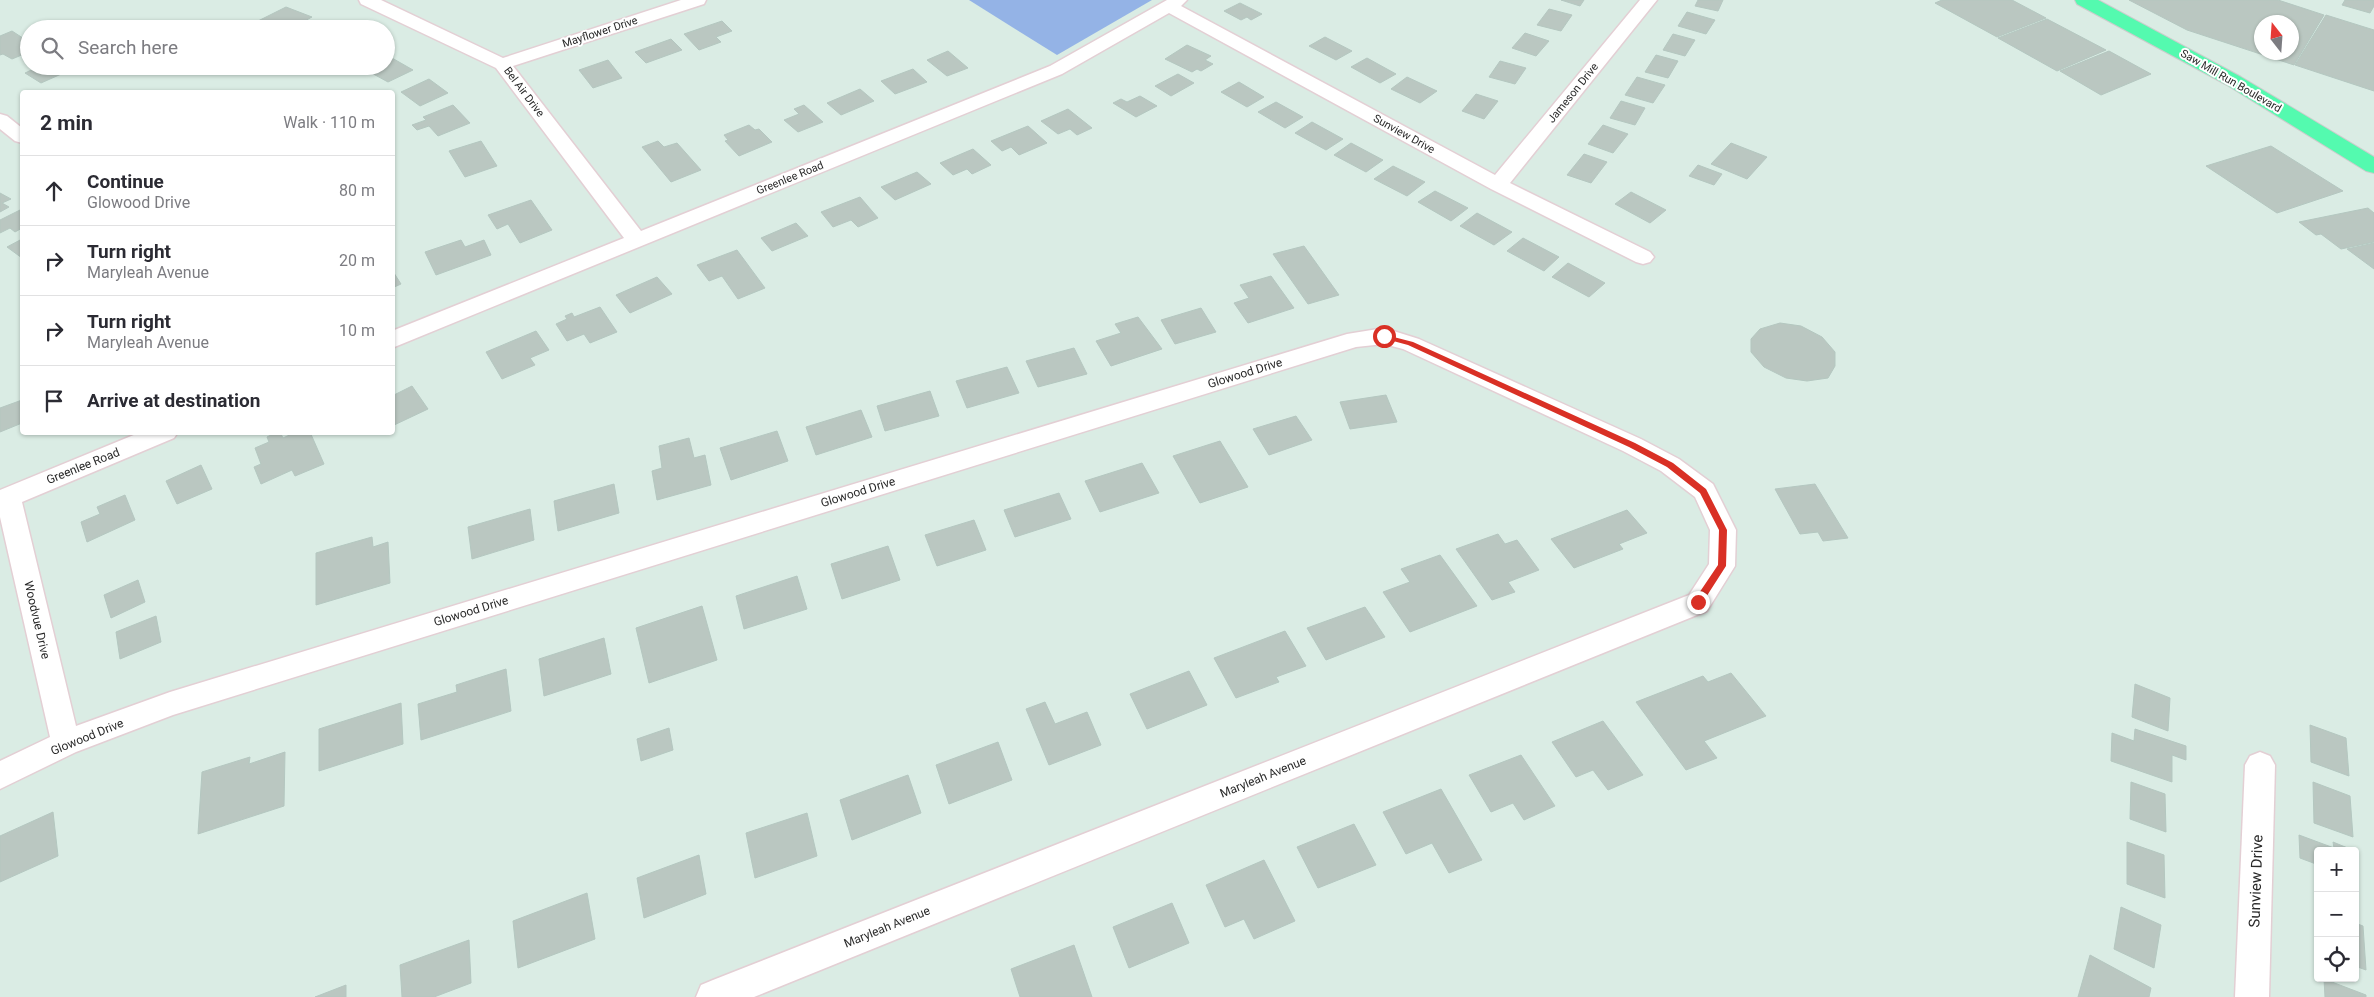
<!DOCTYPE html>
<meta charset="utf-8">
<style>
body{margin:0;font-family:Roboto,sans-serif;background:#f2f2f3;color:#2b2b33}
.controls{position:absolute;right:15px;bottom:15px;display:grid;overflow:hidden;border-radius:5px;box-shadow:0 1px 4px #0004}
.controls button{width:45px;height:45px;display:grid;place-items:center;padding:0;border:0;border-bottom:1px solid #e1e1e2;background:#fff;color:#2b2b33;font:25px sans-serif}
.compass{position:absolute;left:2254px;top:15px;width:45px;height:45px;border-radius:50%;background:#fff;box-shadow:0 1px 4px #0004;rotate:343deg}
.stop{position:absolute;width:15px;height:15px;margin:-11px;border:4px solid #d93025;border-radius:50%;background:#fff}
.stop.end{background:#d93025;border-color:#fff;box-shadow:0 1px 5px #0008}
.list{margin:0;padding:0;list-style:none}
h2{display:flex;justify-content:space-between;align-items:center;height:65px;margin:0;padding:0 20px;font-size:21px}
h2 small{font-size:16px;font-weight:400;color:#7c7c81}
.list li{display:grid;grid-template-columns:32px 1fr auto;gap:15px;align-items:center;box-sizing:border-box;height:70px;padding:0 20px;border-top:1px solid #e1e1e2}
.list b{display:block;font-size:19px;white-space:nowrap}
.list p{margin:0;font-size:16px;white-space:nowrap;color:#7c7c81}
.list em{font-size:16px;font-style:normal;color:#7c7c81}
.icon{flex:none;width:28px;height:28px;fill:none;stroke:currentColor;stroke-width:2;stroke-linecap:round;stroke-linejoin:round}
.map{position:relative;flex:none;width:2374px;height:997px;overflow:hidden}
.search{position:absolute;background:#fff;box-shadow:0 1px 4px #0004;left:20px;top:20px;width:375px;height:55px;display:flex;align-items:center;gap:12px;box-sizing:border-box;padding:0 18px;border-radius:28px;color:#7c7c81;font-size:19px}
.panel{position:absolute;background:#fff;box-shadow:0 1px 4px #0004;left:20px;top:90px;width:375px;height:345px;border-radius:5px}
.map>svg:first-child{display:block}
.green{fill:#94b3e6}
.building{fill:#bac7c1;stroke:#b4c7c0;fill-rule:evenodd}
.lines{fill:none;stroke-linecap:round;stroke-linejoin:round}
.minor-casing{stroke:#e3cfd4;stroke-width:3}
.trunk-casing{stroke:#ccc;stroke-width:2}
.minor{fill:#fff;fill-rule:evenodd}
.trunk{fill:#54faaf;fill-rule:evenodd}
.route{fill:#d93025}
.labels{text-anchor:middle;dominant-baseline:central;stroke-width:4;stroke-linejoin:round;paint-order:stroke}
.far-street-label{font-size:11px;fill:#292929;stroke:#fff}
.street-label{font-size:12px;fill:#292929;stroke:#fff}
.near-street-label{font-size:15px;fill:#292929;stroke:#fff}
</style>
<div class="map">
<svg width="2374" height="997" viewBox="0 0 2374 997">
<rect width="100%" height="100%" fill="#daece4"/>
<polygon class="green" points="969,0 1152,0 1057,55"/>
<g class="building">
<polygon points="1561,0 1584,0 1580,6"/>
<polygon points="1698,0 1723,0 1718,11 1695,6"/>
<polygon points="1942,0 2012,0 2046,18 1997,37 1935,3"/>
<path d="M2129,0H2278L2324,15L2294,65L2187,30ZM2262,22H2292V52H2262Z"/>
<polygon points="2345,0 2374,0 2374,6 2370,13 2342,5"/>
<polygon points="1240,3 1262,14 1251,20 1247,17 1241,20 1224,11"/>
<polygon points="286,7 312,17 290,29 277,29 258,21"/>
<polygon points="1549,9 1572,15 1561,31 1537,25"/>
<polygon points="1687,12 1715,20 1706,34 1678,26"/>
<polygon points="2326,15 2374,30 2374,91 2295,65"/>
<polygon points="2047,19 2106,50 2057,71 1998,38"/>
<polygon points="722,21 732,31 716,37 721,42 699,50 684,34"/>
<polygon points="12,31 29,42 29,52 12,59 3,54 0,55 0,36"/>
<polygon points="1525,33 1549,41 1536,56 1512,48"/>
<polygon points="1673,34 1695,40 1685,56 1663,50"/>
<polygon points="1325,37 1352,51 1336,60 1309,46"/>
<polygon points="671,39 682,50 646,63 635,52"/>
<polygon points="1187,45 1211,56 1205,60 1213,64 1201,71 1197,69 1192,72 1165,59"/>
<polygon points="948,51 968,68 947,76 927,60"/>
<polygon points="2109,51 2151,74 2101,95 2060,71"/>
<polygon points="1656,55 1678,61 1668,78 1645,72"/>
<polygon points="392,58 413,70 388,82 366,70 375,66 386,66 386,61"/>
<polygon points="1367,58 1396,74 1380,83 1351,67"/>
<polygon points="608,60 622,78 593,88 579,70"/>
<polygon points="1500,61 1526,68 1515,84 1489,77"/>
<polygon points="40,66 75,66 77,67 41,83 25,73"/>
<polygon points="913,69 927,82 895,94 881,81"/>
<polygon points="1178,74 1194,83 1171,96 1155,86"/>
<polygon points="1407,77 1437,91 1420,103 1391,89"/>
<polygon points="1637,77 1665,85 1653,103 1625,95"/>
<polygon points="429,79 448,93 420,106 401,92"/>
<polygon points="1239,82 1264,97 1247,107 1221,92"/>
<polygon points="860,89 874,101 841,115 827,103"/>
<polygon points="1476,94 1498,101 1484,119 1462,111"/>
<polygon points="1140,96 1157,106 1136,117 1113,103 1121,99 1127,102"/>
<polygon points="1621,101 1645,108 1635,125 1610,118"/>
<polygon points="1276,102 1303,117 1285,128 1258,112"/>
<polygon points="453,105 470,123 438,136 429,126 417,130 412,125 426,120 423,117"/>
<polygon points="804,105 823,122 798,132 784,120 799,114 794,109"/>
<polygon points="1068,109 1092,128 1077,135 1070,129 1058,134 1041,121"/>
<polygon points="1312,122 1343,139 1326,150 1295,133"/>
<polygon points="749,125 755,130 759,129 772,142 739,156 725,141 728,140 724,135"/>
<polygon points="1603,125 1628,134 1613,153 1588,144"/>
<polygon points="1028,126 1047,143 1019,155 1011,147 1002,151 991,141"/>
<polygon points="481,141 497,166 465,177 449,151"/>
<polygon points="658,141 664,147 677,143 701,170 671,182 642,147"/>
<polygon points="1351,143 1383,160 1366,172 1334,155"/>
<polygon points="1731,143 1767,157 1747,179 1711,164"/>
<polygon points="2271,146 2343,191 2277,213 2206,166"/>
<polygon points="973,149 991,165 972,174 967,169 953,175 940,163"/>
<polygon points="1584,154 1607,162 1591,183 1567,175"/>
<polygon points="1698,165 1722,174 1714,185 1689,176"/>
<polygon points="1393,166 1425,182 1407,196 1374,179"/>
<polygon points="917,172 931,184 895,200 881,187"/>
<polygon points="1435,191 1468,208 1451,221 1418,202"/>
<polygon points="1631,192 1666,210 1650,223 1615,204"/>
<polygon points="0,193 11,199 2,203 9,207 0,212"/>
<polygon points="860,197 878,218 858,227 851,220 833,227 821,212"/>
<polygon points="531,200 552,230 520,243 508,224 497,229 488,215"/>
<polygon points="2368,208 2374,213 2374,242 2341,249 2321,234 2316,235 2299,222"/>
<polygon points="22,209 22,228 15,232 10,228 0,233 0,220"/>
<polygon points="1477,213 1512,232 1494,245 1460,226"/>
<polygon points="796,223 808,236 772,251 761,238"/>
<polygon points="1523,238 1559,257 1544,271 1507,251"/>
<polygon points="22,239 22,258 7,247"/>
<polygon points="461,240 465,247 484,240 491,255 436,275 425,252"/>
<polygon points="2374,243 2374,269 2347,249"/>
<polygon points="1304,246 1339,295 1308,304 1273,254"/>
<polygon points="737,250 765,288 738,299 722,276 709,281 697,265"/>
<polygon points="1568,263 1605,283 1589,297 1552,277"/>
<polygon points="392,270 401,284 392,288"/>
<polygon points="1271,276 1294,308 1248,323 1234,303 1249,298 1240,285"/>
<polygon points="657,277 672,294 630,313 616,295"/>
<polygon points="600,307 617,332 590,343 584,334 567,341 556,324 567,319 565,316 572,313 574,317"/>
<polygon points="1201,308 1216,332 1175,344 1161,320"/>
<polygon points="1138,317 1162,349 1111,366 1096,341 1121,333 1115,324"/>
<polygon points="1780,323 1801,326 1822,337 1835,352 1835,366 1828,378 1807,381 1786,378 1764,367 1751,352 1751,339 1760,329"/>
<polygon points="536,331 549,350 530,358 535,365 502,379 486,352"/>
<polygon points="1074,348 1087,374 1038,387 1026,361"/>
<polygon points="1007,367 1019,393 967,408 956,381"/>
<polygon points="412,386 428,409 392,426 392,396"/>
<polygon points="930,391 939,416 885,431 877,406"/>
<polygon points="1386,395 1397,422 1350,429 1340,402"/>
<polygon points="22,400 22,423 0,432 0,408"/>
<polygon points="861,410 872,437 816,455 806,427"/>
<polygon points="1296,416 1312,440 1269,455 1253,429"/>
<polygon points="777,431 788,461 731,480 720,448"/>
<polygon points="277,432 280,432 283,438 296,432 310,432 324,464 295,476 292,470 261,484 254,467 261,464 255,448 269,442 267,437"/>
<polygon points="689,438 694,458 705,455 711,485 657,500 652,471 662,468 659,446"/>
<polygon points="1220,441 1248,487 1200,503 1173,456"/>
<polygon points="1142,463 1159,493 1100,512 1085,481"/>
<polygon points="201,465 212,489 177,504 166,481"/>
<polygon points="614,484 619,513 558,531 554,501"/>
<polygon points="1815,484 1848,538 1823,541 1818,532 1800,534 1775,489"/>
<polygon points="1059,493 1071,519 1015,537 1004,510"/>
<polygon points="125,495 135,520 87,542 81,522 100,514 97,507"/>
<polygon points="530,509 534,540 472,559 468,527"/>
<polygon points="1627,510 1647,533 1619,544 1623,549 1574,568 1551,539"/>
<polygon points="974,520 986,550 937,566 925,535"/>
<polygon points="1498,534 1505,544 1517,540 1539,570 1508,582 1515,592 1492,600 1456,549"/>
<polygon points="372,537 373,547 388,542 390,583 316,605 316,553"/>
<polygon points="888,546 900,580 842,599 831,564"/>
<polygon points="1440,555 1477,606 1410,632 1383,592 1410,582 1401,569"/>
<polygon points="797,576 807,609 744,629 736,596"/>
<polygon points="138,580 145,602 111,618 104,595"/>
<polygon points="702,606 717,660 649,683 636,628"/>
<polygon points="1365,607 1385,637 1326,660 1307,628"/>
<polygon points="156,616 161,642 120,659 116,632"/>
<polygon points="1285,631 1306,666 1276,677 1279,682 1236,698 1214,658"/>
<polygon points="604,638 611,674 544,696 539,659"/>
<polygon points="506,669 511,711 421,740 418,704 457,692 456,685"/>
<polygon points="1189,671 1207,705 1147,729 1130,694"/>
<polygon points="1731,673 1766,716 1704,741 1717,758 1686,770 1636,702 1703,676 1708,682"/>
<polygon points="2135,684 2170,698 2168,731 2132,717"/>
<polygon points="1045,702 1055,724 1087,712 1101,745 1049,765 1026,709"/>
<polygon points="401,703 403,744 319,771 319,729"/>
<polygon points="1603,721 1643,775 1608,790 1593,770 1576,777 1552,742"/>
<polygon points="2310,725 2346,738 2349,776 2311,762"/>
<polygon points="669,728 673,750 641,761 637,739"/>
<polygon points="2135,729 2186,746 2186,760 2172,755 2172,782 2111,761 2112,733 2134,741"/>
<polygon points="998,742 1012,780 949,804 936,765"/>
<polygon points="285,752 284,806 198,834 202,772 250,757 249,764"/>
<polygon points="1521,755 1555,806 1524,820 1513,803 1491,812 1469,775"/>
<polygon points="908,775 921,813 852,840 840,800"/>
<polygon points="2131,782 2165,794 2166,832 2130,819"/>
<polygon points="2313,782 2350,796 2353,837 2314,823"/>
<polygon points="1441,789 1482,860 1449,873 1432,843 1406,854 1383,812"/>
<polygon points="53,812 58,856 0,882 0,836"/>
<polygon points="807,813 817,856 755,878 746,833"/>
<polygon points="1354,824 1376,865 1318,888 1297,847"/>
<polygon points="2299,835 2334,848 2333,842 2355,851 2318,851 2318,885 2316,864 2300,858"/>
<polygon points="2127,842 2164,855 2165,898 2127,884"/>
<polygon points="699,855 706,894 644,918 637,878"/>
<polygon points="2355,859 2358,900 2355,899"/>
<polygon points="1264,860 1295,921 1254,939 1244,919 1225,927 1206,885"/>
<polygon points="587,893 595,939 518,968 513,921"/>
<polygon points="1172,903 1189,943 1129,968 1113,927"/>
<polygon points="2121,907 2161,925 2154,968 2114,949"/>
<polygon points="2355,923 2363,926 2366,970 2355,966"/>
<polygon points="469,940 471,983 434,997 402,997 400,965"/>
<polygon points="1074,945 1092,997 1020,997 1011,969"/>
<polygon points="2090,955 2151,988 2149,997 2078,997"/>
<polygon points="2324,979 2366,995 2366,997 2325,997"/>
<polygon points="346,985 346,997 315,997"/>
</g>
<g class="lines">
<defs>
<g id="minor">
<polygon points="359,0 381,0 503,58 681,0 706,0 704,4 513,66 641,231 1050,66 1167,0 1187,0 1181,6 1495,175 1640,0 1657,0 1510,183 1650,252 1654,257 1650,262 1643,264 1636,262 1491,189 1169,13 1062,74 392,348 392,331 624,238 496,68 361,4"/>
<polygon points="0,114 7,116 22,128 22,143 15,141 0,129"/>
<polygon points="1384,328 1419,339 1641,439 1679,459 1713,484 1736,530 1735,566 1707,611 754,997 696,997 701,985 713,980 1689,595 1709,564 1710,530 1695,497 1661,471 1623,451 1403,349 1384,344 1356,347 173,715 76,752 0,789 0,761 50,737 0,517 0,490 141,432 178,432 174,438 22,502 76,726 170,692 1347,334"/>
<polygon points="2260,752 2270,756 2275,765 2269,997 2235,997 2245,765 2250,756"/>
</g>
<polygon id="trunk" points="2075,0 2098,0 2241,77 2374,157 2374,173 2366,171 2227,85 2077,4"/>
</defs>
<use href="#minor" class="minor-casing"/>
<use href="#trunk" class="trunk-casing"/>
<use href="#minor" class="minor"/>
<use href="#trunk" class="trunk"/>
</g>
<polygon class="route" points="1382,334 1413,342 1635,443 1673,463 1706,489 1727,530 1726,566 1701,605 1698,606 1693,602 1718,565 1719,530 1700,493 1667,467 1629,447 1408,345 1382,338"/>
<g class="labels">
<g class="far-street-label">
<text transform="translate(600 32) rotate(-18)">Mayflower Drive</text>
<text transform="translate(2231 81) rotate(30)">Saw Mill Run Boulevard</text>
<text transform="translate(524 92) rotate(53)">Bel Air Drive</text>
<text transform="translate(1573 93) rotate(-51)">Jameson Drive</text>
<text transform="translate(1404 134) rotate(29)">Sunview Drive</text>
<text transform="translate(790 178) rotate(-22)">Greenlee Road</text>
</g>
<g class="street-label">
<text transform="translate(1245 373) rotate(-17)">Glowood Drive</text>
<text transform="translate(83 466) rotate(-22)">Greenlee Road</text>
<text transform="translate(858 492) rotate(-17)">Glowood Drive</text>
<text transform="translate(471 611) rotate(-17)">Glowood Drive</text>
<text transform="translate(37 620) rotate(77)">Woodvue Drive</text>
<text transform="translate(87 737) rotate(-22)">Glowood Drive</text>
<text transform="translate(1263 777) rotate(-22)">Maryleah Avenue</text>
<text transform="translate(887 927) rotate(-22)">Maryleah Avenue</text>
</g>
<g class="near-street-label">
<text transform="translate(2256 881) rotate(-88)">Sunview Drive</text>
</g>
</g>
</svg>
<div class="controls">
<button>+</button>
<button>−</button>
<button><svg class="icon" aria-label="locate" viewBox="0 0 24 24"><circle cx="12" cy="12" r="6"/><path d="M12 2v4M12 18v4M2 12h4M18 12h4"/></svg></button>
</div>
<svg class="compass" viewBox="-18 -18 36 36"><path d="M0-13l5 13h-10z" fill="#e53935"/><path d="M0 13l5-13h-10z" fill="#7c7c81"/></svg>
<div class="stop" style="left:1384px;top:336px"></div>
<div class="stop end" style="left:1698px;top:602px"></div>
<div class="search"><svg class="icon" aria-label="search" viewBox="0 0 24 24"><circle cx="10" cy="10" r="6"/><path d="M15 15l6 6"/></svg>Search here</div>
<section class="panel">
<h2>2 min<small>Walk · 110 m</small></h2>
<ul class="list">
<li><svg class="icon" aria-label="ahead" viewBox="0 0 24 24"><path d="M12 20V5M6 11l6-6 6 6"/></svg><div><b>Continue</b><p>Glowood Drive</p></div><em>80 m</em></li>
<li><svg class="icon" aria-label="right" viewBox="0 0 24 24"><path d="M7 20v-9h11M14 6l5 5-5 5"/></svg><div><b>Turn right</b><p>Maryleah Avenue</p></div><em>20 m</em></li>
<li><svg class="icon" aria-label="right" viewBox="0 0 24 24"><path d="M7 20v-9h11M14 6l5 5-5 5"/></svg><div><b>Turn right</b><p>Maryleah Avenue</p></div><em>10 m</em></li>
<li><svg class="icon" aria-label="arrive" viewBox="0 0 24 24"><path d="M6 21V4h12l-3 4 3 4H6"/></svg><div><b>Arrive at destination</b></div></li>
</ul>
</section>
</div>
